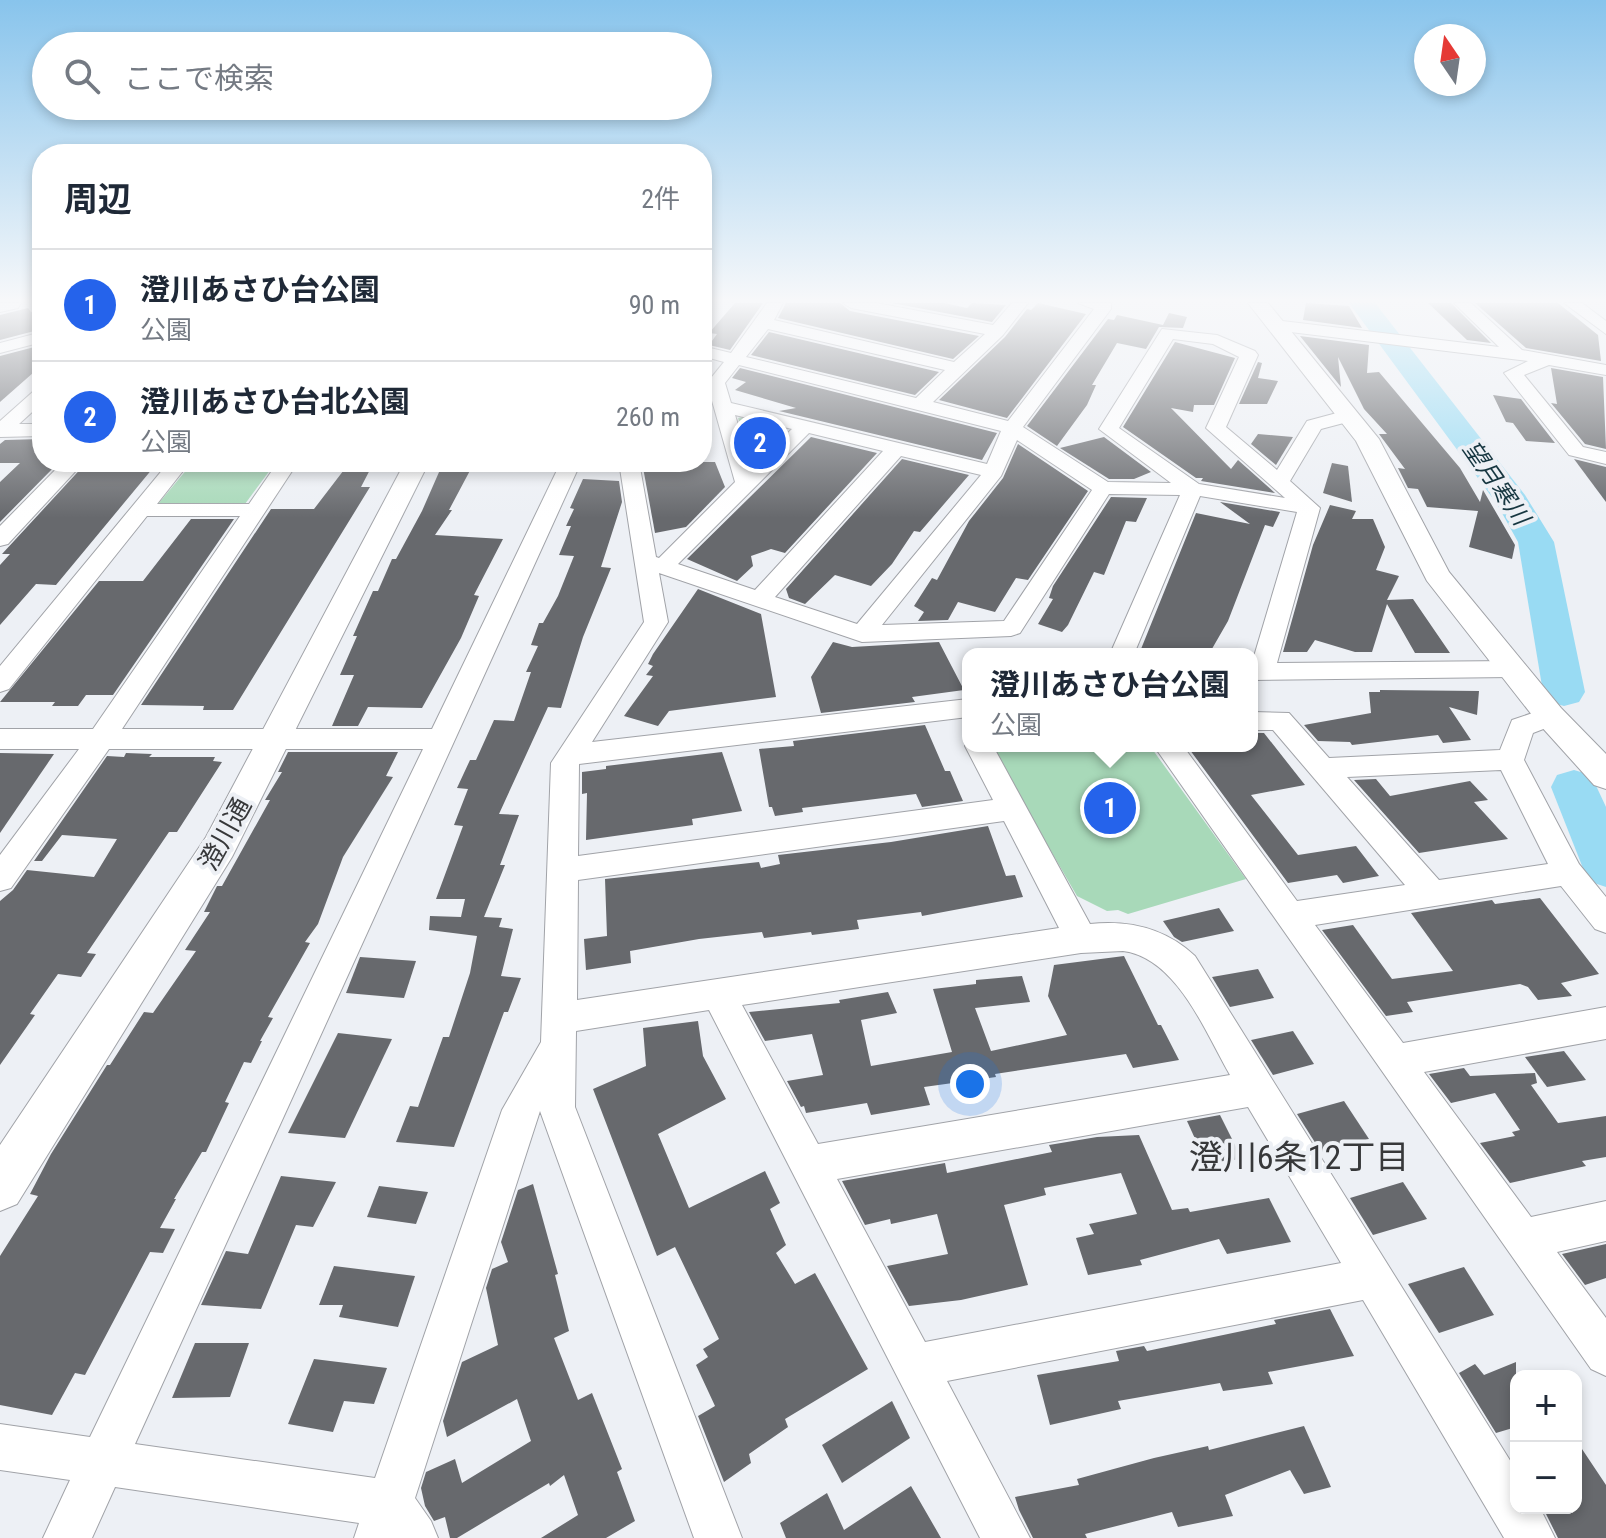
<!DOCTYPE html>
<html lang="ja">
<meta charset="utf-8">
<style>
body{margin:0;font-family:"Roboto Condensed","Noto Sans JP",sans-serif;background:#f6f6f7;color:#1f2937}
.controls{position:absolute;right:24px;bottom:24px;display:grid;overflow:hidden;border-radius:16px;box-shadow:0 4px 12px #0003}
.controls button{width:72px;height:72px;display:grid;place-items:center;padding:0;border:0;border-bottom:2px solid #e0e1e3;background:#fff;color:#1f2937;font:40px sans-serif}
.compass{position:absolute;left:1414px;top:24px;width:72px;height:72px;border-radius:50%;background:#fff;box-shadow:0 4px 12px #0003;rotate:347deg}
.you{position:absolute;left:970px;top:1084px;width:28px;height:28px;margin:-20px;border:6px solid #fff;border-radius:50%;background:#1a73e8;box-shadow:0 0 0 12px #1a73e833}
.badge{display:grid;place-items:center;width:52px;height:52px;border-radius:50%;background:#2563eb;color:#fff;font-size:26px;font-weight:700}
.pin{position:absolute;translate:-50% -50%;border:4px solid #fff;box-shadow:0 2px 8px #0006}
.popup{position:absolute;left:962px;top:648px;width:296px;height:104px;box-sizing:border-box;display:grid;place-content:center;border-radius:16px;background:#fff;filter:drop-shadow(0 2px 6px #0005);font-size:26px;white-space:nowrap;color:#747a83}
.popup b{font-size:30px;color:#1f2937}
.popup::after{content:'';position:absolute;left:50%;top:100%;margin-left:-16px;border:16px solid transparent;border-top-color:#fff}
.list{margin:0;padding:0;list-style:none}
h2{display:flex;justify-content:space-between;align-items:center;height:104px;margin:0;padding:0 32px;font-size:34px}
h2 small{font-size:26px;font-weight:400;color:#747a83}
.list li{display:grid;grid-template-columns:52px 1fr auto;gap:24px;align-items:center;box-sizing:border-box;height:112px;padding:0 32px;border-top:2px solid #e0e1e3}
.list b{display:block;font-size:30px;white-space:nowrap}
.list p{margin:0;font-size:26px;white-space:nowrap;color:#747a83}
.list em{font-size:26px;font-style:normal;color:#747a83}
.icon{flex:none;width:44px;height:44px;fill:none;stroke:currentColor;stroke-width:2;stroke-linecap:round;stroke-linejoin:round}
.map{position:relative;flex:none;width:1606px;height:1538px;overflow:hidden}
.search{position:absolute;background:#fff;box-shadow:0 4px 12px #0003;left:32px;top:32px;width:680px;height:88px;display:flex;align-items:center;gap:20px;box-sizing:border-box;padding:0 28px;border-radius:44px;color:#747a83;font-size:30px}
.panel{position:absolute;background:#fff;box-shadow:0 4px 12px #0003;left:32px;top:144px;width:680px;height:328px;border-radius:32px}
.map>svg:first-child{display:block}
.green{fill:#a8d9b9}
.lines{fill:none;stroke-linecap:round;stroke-linejoin:round}
.river{fill:#99dbf3;fill-rule:evenodd}
.building{fill:#67696d}
.minor-casing{stroke:#a1a3a8;stroke-width:2}
.tertiary-casing{stroke:#a1a3a8;stroke-width:2}
.primary-casing{stroke:#a1a3a8;stroke-width:2}
.minor{fill:#fff;fill-rule:evenodd}
.tertiary{fill:#fff;fill-rule:evenodd}
.primary{fill:#fff;fill-rule:evenodd}
.labels{text-anchor:middle;dominant-baseline:central;stroke-width:8;stroke-linejoin:round;paint-order:stroke}
.far-water-label{font-size:24px;font-style:italic;fill:#163640;stroke:#edf0f5}
.street-label{font-size:26px;fill:#37383a;stroke:#edf0f5}
.near-neighbourhood-label{font-size:34px;fill:#37383a;stroke:#edf0f5}
</style>
<div class="map">
<svg width="1606" height="1538" viewBox="0 0 1606 1538">
<rect width="100%" height="100%" fill="#edf0f5"/>
<g class="green">
<polygon points="744,417 785,427 787,431 758,456 752,456 738,418"/>
<polygon points="193,462 276,462 245,504 158,504"/>
<polygon points="990,746 1150,746 1246,879 1128,914 1118,910 1107,911 1077,896"/>
</g>
<g class="lines">
<g class="river">
<polygon points="1349,303 1375,303 1525,495 1554,542 1585,692 1579,702 1564,706 1549,702 1543,692 1518,542 1497,504"/>
<polygon points="1574,770 1591,775 1606,807 1606,887 1588,881 1551,787 1557,775"/>
</g>
</g>
<g class="building">
<polygon points="735,303 763,303 730,350 709,345 717,334 709,333"/>
<polygon points="786,303 840,303 850,311 979,336 953,359 778,318"/>
<polygon points="892,303 944,303 967,308 972,303 1006,305 992,322"/>
<polygon points="1038,303 1086,314 1007,418 939,400 1005,337 1027,309 1031,310"/>
<polygon points="1306,303 1349,306 1362,328 1303,320"/>
<polygon points="1428,303 1451,303 1491,343 1467,340"/>
<polygon points="1475,303 1558,303 1598,335 1601,361 1526,348"/>
<polygon points="28,308 31,312 42,310 42,329 0,340 0,315"/>
<polygon points="1169,313 1187,317 1183,328 1159,327 1146,349 1117,343 1092,385 1096,385 1087,405 1057,446 1027,426 1108,319 1114,320 1117,315 1163,325"/>
<polygon points="769,332 939,372 915,395 751,355"/>
<polygon points="1300,336 1369,345 1367,373 1379,372 1460,468 1480,502 1483,490 1515,545 1512,559 1469,547 1478,511 1427,507 1418,489 1408,488 1398,468 1405,469 1379,434 1387,434 1364,409 1338,357 1341,387"/>
<polygon points="1175,342 1235,358 1214,405 1194,405 1193,412 1171,408 1231,469 1238,460 1275,493 1201,481 1203,478 1196,478 1123,427"/>
<polygon points="42,345 42,365 0,402 0,356"/>
<polygon points="1258,362 1262,363 1258,378 1278,381 1267,404 1239,404"/>
<polygon points="740,368 997,433 982,460 779,411 796,408 735,390 746,382 732,378"/>
<polygon points="1551,368 1603,377 1606,449 1585,444 1551,403 1557,404"/>
<polygon points="1493,395 1521,399 1555,443 1526,441 1513,423 1506,422"/>
<polygon points="1258,434 1293,437 1276,465 1251,444"/>
<polygon points="811,437 877,453 785,553 771,549 751,556 753,566 737,581 687,559"/>
<polygon points="1104,437 1151,472 1134,479 1109,479 1060,448"/>
<polygon points="42,439 42,462 59,462 0,522 0,482 20,463 0,463 0,444 5,440"/>
<polygon points="1018,444 1088,491 1028,580 1016,578 995,612 958,602 948,620 918,621 924,612 914,606 932,578 937,580 969,521 1003,478"/>
<polygon points="902,459 969,475 920,532 914,531 892,564 871,586 835,575 805,604 789,598 786,589"/>
<polygon points="1574,459 1606,467 1606,502"/>
<polygon points="87,462 158,462 56,585 36,584 0,625 0,565 10,554 2,554"/>
<polygon points="350,462 374,462 361,487 370,487 233,710 203,710 204,706 141,705 271,509 314,509"/>
<polygon points="642,462 715,462 725,487 686,527 655,533"/>
<polygon points="443,463 474,463 449,510 452,510 435,535 503,539 474,595 479,596 461,638 422,708 368,707 358,726 332,726 354,675 340,675 357,636 353,636 373,591 378,591 392,559 396,559 422,511"/>
<polygon points="1332,463 1348,466 1352,502 1323,493"/>
<polygon points="583,479 619,481 622,502 601,567 611,568 583,637 561,708 548,707 499,814 519,815 500,865 505,865 484,917 502,918 499,927 513,929 501,976 521,978 508,1012 504,1012 454,1147 396,1142 410,1106 418,1107 443,1037 449,1037 470,973 477,936 429,930 430,916 461,917 465,899 436,899 463,826 454,825 468,789 457,788 470,760 476,760 494,720 514,721 531,672 526,672 538,646 531,645 539,623 543,623 558,596 574,556 559,555 571,526 566,526 574,509 570,508"/>
<polygon points="1111,497 1147,498 1136,522 1126,521 1104,575 1094,572 1068,625 1062,632 1038,624 1053,599 1049,598 1053,586"/>
<polygon points="1220,502 1280,512 1273,527 1265,525 1228,621 1209,654 1185,654 1169,649 1167,654 1158,654 1141,649 1196,513 1250,524"/>
<polygon points="1330,505 1356,511 1352,519 1373,519 1385,547 1376,570 1399,576 1387,600 1413,599 1450,653 1415,653 1387,604 1372,652 1355,652 1315,640 1307,652 1283,652 1313,545"/>
<polygon points="191,519 234,519 113,695 86,695 78,706 52,706 55,702 0,702 99,581 143,581"/>
<polygon points="698,589 761,614 776,697 669,711 658,726 624,716 653,676 646,675 653,666 648,664 653,654"/>
<polygon points="833,642 852,647 939,642 964,690 912,697 915,702 821,713 811,677"/>
<polygon points="1380,690 1479,691 1477,715 1449,707 1471,740 1443,743 1438,735 1352,745 1350,742 1318,741 1304,725 1371,713 1369,692 1380,692"/>
<polygon points="925,725 945,771 950,771 963,801 922,807 916,794 802,808 803,812 775,816 772,807 769,807 759,749 794,746 793,741"/>
<polygon points="1252,733 1264,733 1305,785 1251,795 1298,855 1356,846 1379,876 1343,883 1337,875 1288,883 1187,746 1252,746"/>
<polygon points="288,752 398,752 386,776 393,777 343,857 318,924 305,942 310,943 268,1017 273,1018 260,1041 262,1041 251,1063 244,1062 225,1102 229,1103 206,1152 202,1152 174,1199 176,1199 160,1228 175,1229 163,1253 150,1252 85,1375 75,1373 52,1415 0,1405 0,1256 38,1196 30,1194 51,1154 107,1065 110,1065 144,1012 153,1013 196,951 185,950 210,912 204,912 217,886 222,886 270,800 265,800 282,772 278,772"/>
<polygon points="722,752 742,811 692,819 693,825 586,840 587,793 582,794 582,772 606,769 606,766"/>
<polygon points="0,753 54,754 0,833"/>
<polygon points="126,753 152,754 149,757 215,757 213,761 222,762 177,832 169,832 87,953 96,954 81,977 58,974 30,1014 35,1015 0,1065 0,901 13,890 27,870 94,877 117,839 62,835 42,861 34,861 107,756 124,757"/>
<polygon points="1376,779 1390,796 1470,781 1488,800 1474,802 1508,839 1419,853 1354,780"/>
<polygon points="988,826 1006,876 1015,875 1023,897 922,916 921,912 857,920 859,929 812,935 811,932 764,938 762,932 699,939 630,951 631,963 586,970 584,939 607,936 605,879 759,862 761,868 780,864 778,855 891,842"/>
<polygon points="1540,898 1599,974 1561,983 1572,996 1538,1000 1528,987 1520,984 1407,1002 1413,1012 1386,1016 1322,930 1353,925 1392,979 1453,971 1411,913 1492,900 1495,904"/>
<polygon points="1219,908 1234,931 1182,942 1174,937 1163,921"/>
<polygon points="1124,956 1158,1025 1161,1025 1179,1060 1133,1068 1126,1054 995,1074 996,1077 924,1087 930,1105 871,1115 867,1103 806,1113 804,1106 801,1107 787,1081 823,1075 812,1034 765,1041 749,1012 840,1003 839,1000 888,992 897,1013 861,1020 871,1066 952,1052 933,989 976,984 976,980 1022,976 1030,1002 975,1008 991,1051 1067,1035 1048,996 1054,965"/>
<polygon points="360,957 416,961 404,998 346,993"/>
<polygon points="1258,969 1274,998 1230,1007 1212,977"/>
<polygon points="698,1021 703,1056 726,1099 658,1134 689,1208 765,1171 780,1203 770,1209 786,1245 776,1253 795,1284 815,1273 868,1369 785,1419 788,1427 749,1454 751,1463 724,1482 698,1416 715,1406 696,1365 708,1357 703,1349 719,1339 675,1247 657,1256 593,1089 646,1066 643,1028"/>
<polygon points="1293,1031 1314,1064 1273,1075 1251,1040"/>
<polygon points="338,1033 392,1039 345,1138 288,1133"/>
<polygon points="1564,1051 1586,1080 1547,1087 1525,1057"/>
<polygon points="1464,1068 1470,1076 1535,1073 1537,1083 1531,1085 1558,1123 1606,1116 1606,1157 1582,1161 1586,1166 1510,1183 1480,1143 1515,1136 1512,1132 1520,1130 1495,1093 1451,1103 1429,1074"/>
<polygon points="1344,1101 1369,1139 1321,1152 1297,1114"/>
<polygon points="1220,1115 1242,1159 1206,1163 1187,1121"/>
<polygon points="1139,1135 1172,1210 1188,1208 1190,1212 1269,1198 1291,1242 1227,1254 1219,1239 1140,1260 1142,1265 1088,1275 1076,1238 1094,1234 1089,1224 1137,1214 1121,1173 1044,1188 1046,1195 1004,1205 1028,1285 961,1300 909,1306 887,1266 948,1254 937,1214 891,1224 890,1219 865,1225 842,1181 945,1163 947,1173 1052,1152 1049,1145 1097,1137"/>
<polygon points="281,1176 336,1182 313,1227 296,1225 261,1309 201,1305 226,1251 248,1254"/>
<polygon points="1403,1182 1427,1219 1373,1235 1350,1198"/>
<polygon points="533,1184 558,1274 555,1275 569,1331 554,1338 578,1400 592,1393 622,1469 617,1472 635,1521 606,1538 541,1538 578,1515 564,1475 550,1486 549,1483 457,1538 450,1538 445,1517 434,1521 425,1506 421,1488 426,1472 455,1459 462,1483 531,1441 517,1399 447,1437 443,1421 462,1362 498,1345 486,1288 492,1269 508,1262 501,1242 518,1190"/>
<polygon points="379,1186 428,1192 416,1224 367,1217"/>
<polygon points="1606,1244 1606,1278 1585,1285 1562,1254"/>
<polygon points="334,1266 415,1276 398,1327 339,1317 343,1305 319,1305"/>
<polygon points="1464,1267 1494,1315 1439,1333 1408,1284"/>
<polygon points="1330,1309 1354,1356 1268,1372 1273,1384 1223,1391 1220,1383 1118,1401 1121,1409 1050,1425 1037,1375 1119,1361 1116,1351 1144,1346 1147,1351 1276,1324 1274,1320"/>
<polygon points="195,1343 249,1343 230,1397 172,1398"/>
<polygon points="314,1359 387,1368 374,1404 344,1401 333,1432 288,1424"/>
<polygon points="1516,1362 1516,1427 1496,1433 1459,1373 1475,1364 1484,1375"/>
<polygon points="892,1401 910,1438 842,1483 822,1445"/>
<polygon points="1304,1426 1331,1487 1304,1494 1290,1470 1225,1495 1233,1516 1178,1527 1172,1512 1085,1534 1087,1538 1033,1538 1019,1510 1015,1497 1079,1485 1077,1479 1154,1458 1208,1446 1209,1450"/>
<polygon points="1576,1440 1606,1485 1606,1538 1558,1538 1543,1508 1576,1508"/>
<polygon points="911,1486 941,1538 786,1538 780,1523 827,1493 844,1530"/>
</g>
<g class="lines">
<defs>
<g id="minor">
<path d="M767,303H783L774,320L954,362L985,334L851,308L843,303H876L993,325L1012,303H1028L1003,335L933,402L1008,421L1094,309L1078,303H1111V309L1023,427L1108,482L1171,483L1099,429L1162,329L1217,335L1255,351L1258,355L1226,427L1277,470L1307,421L1348,410L1357,416L1355,420L1321,429L1290,481L1320,508L1277,663L1512,661L1521,663L1525,669L1521,675L1512,677L1252,680V663L1297,512L1200,496L1134,654H1110L1180,495L1109,494L1020,633L1011,636L862,642L659,573L668,622L592,742L968,699V717L579,764L578,856L993,800L965,746L968,741V746H993L1090,924C1130,920 1165,928 1195,956L1516,1470V1508H1540L1555,1538H1504L1363,1300L947,1381L1030,1538H980L709,1010L576,1031L575,1107L742,1538H694L540,1111L415,1498L431,1521L438,1538H354L359,1523L115,1487L92,1538H43L70,1480L0,1470V1424L90,1437L423,749H109L11,888L0,891V855L79,749H0V729H93L240,516H147L9,689L0,692V666L169,462H190L157,504H249L278,462H298L122,729H432L561,462H581L135,1444L375,1478L502,1110L541,1042L551,763L644,622L619,462H639L656,557L659,558L735,482L707,383L724,362L702,356V346L731,353ZM768,329L945,370L916,398L746,357ZM1173,339L1213,344L1239,357L1206,428L1285,498L1199,484L1119,428ZM739,365L1001,431L987,464L731,403L725,383ZM735,415L792,429L751,467ZM809,433L883,451L755,590L678,564ZM1017,440L1092,490L1004,621L882,625L1001,476ZM901,456L981,475L857,624L775,597ZM1004,821L1059,928L577,1000L578,880ZM1123,951C1177,958 1205,1032 1230,1075L818,1144L742,1005L1081,953ZM1248,1107L1341,1263L925,1342L837,1179Z"/>
<polygon points="1454,303 1471,303 1522,350 1606,365 1606,375 1549,365 1524,375 1583,447 1606,452 1606,464 1569,455 1504,373 1528,361 1274,330 1266,325 1274,320 1499,347"/>
<polygon points="1564,303 1582,303 1606,321 1606,334"/>
<polygon points="42,332 42,342 0,353 0,343"/>
<polygon points="42,388 42,403 19,424 42,424 42,436 0,437 0,421 36,389"/>
<polygon points="63,462 84,462 8,544 0,546 0,526"/>
<path d="M1550,707L1559,709L1563,716L1559,723L1533,733L1524,760L1579,864L1606,897V933L1595,929L1561,886L1315,925L1403,1043L1606,1007V1039L1424,1072L1531,1217L1606,1201V1241L1557,1252L1606,1318V1376L1591,1369L1154,746H1183L1297,901L1405,885L1273,730H1252V712L1289,713L1329,758L1500,750L1512,720ZM1501,770L1548,864L1439,880L1347,777Z"/>
</g>
<g id="tertiary">
<polygon points="1248,303 1268,303 1379,439 1449,572 1561,708 1606,754 1606,789 1594,785 1539,724 1427,581 1356,441"/>
<polygon points="405,462 429,462 232,857 17,1204 0,1211 0,1145 206,837"/>
</g>
<polygon id="primary" points="0,303 21,303 18,308 0,312"/>
</defs>
<use href="#minor" class="minor-casing"/>
<use href="#tertiary" class="tertiary-casing"/>
<use href="#primary" class="primary-casing"/>
<use href="#minor" class="minor"/>
<use href="#tertiary" class="tertiary"/>
<use href="#primary" class="primary"/>
</g>
<linearGradient id="sky" x2="0" y2="1"><stop stop-color="#88c4ec"/><stop offset="0.58" stop-color="#f7f8fa"/><stop offset="1" stop-color="#f7f8fa" stop-opacity="0"/></linearGradient>
<rect width="1606" height="518" fill="url(#sky)"/>
<g class="labels">
<g class="far-water-label">
<text transform="translate(1496 483) rotate(55)">望月寒川</text>
</g>
<g class="street-label">
<text transform="translate(225 834) rotate(-61)">澄川通</text>
</g>
<g class="near-neighbourhood-label">
<text x="1299" y="1157">澄川6条12丁目</text>
</g>
</g>
</svg>
<div class="controls">
<button>+</button>
<button>−</button>
</div>
<svg class="compass" viewBox="-18 -18 36 36"><path d="M0-13l5 13h-10z" fill="#e53935"/><path d="M0 13l5-13h-10z" fill="#747a83"/></svg>
<div class="you"></div>
<div class="pin badge" style="left:1110px;top:808px">1</div>
<div class="popup"><b>澄川あさひ台公園</b>公園</div>
<div class="pin badge" style="left:760px;top:443px">2</div>
<div class="search"><svg class="icon" aria-label="search" viewBox="0 0 24 24"><circle cx="10" cy="10" r="6"/><path d="M15 15l6 6"/></svg>ここで検索</div>
<section class="panel">
<h2>周辺<small>2件</small></h2>
<ul class="list">
<li><span class="badge">1</span><div><b>澄川あさひ台公園</b><p>公園</p></div><em>90 m</em></li>
<li><span class="badge">2</span><div><b>澄川あさひ台北公園</b><p>公園</p></div><em>260 m</em></li>
</ul>
</section>
</div>
